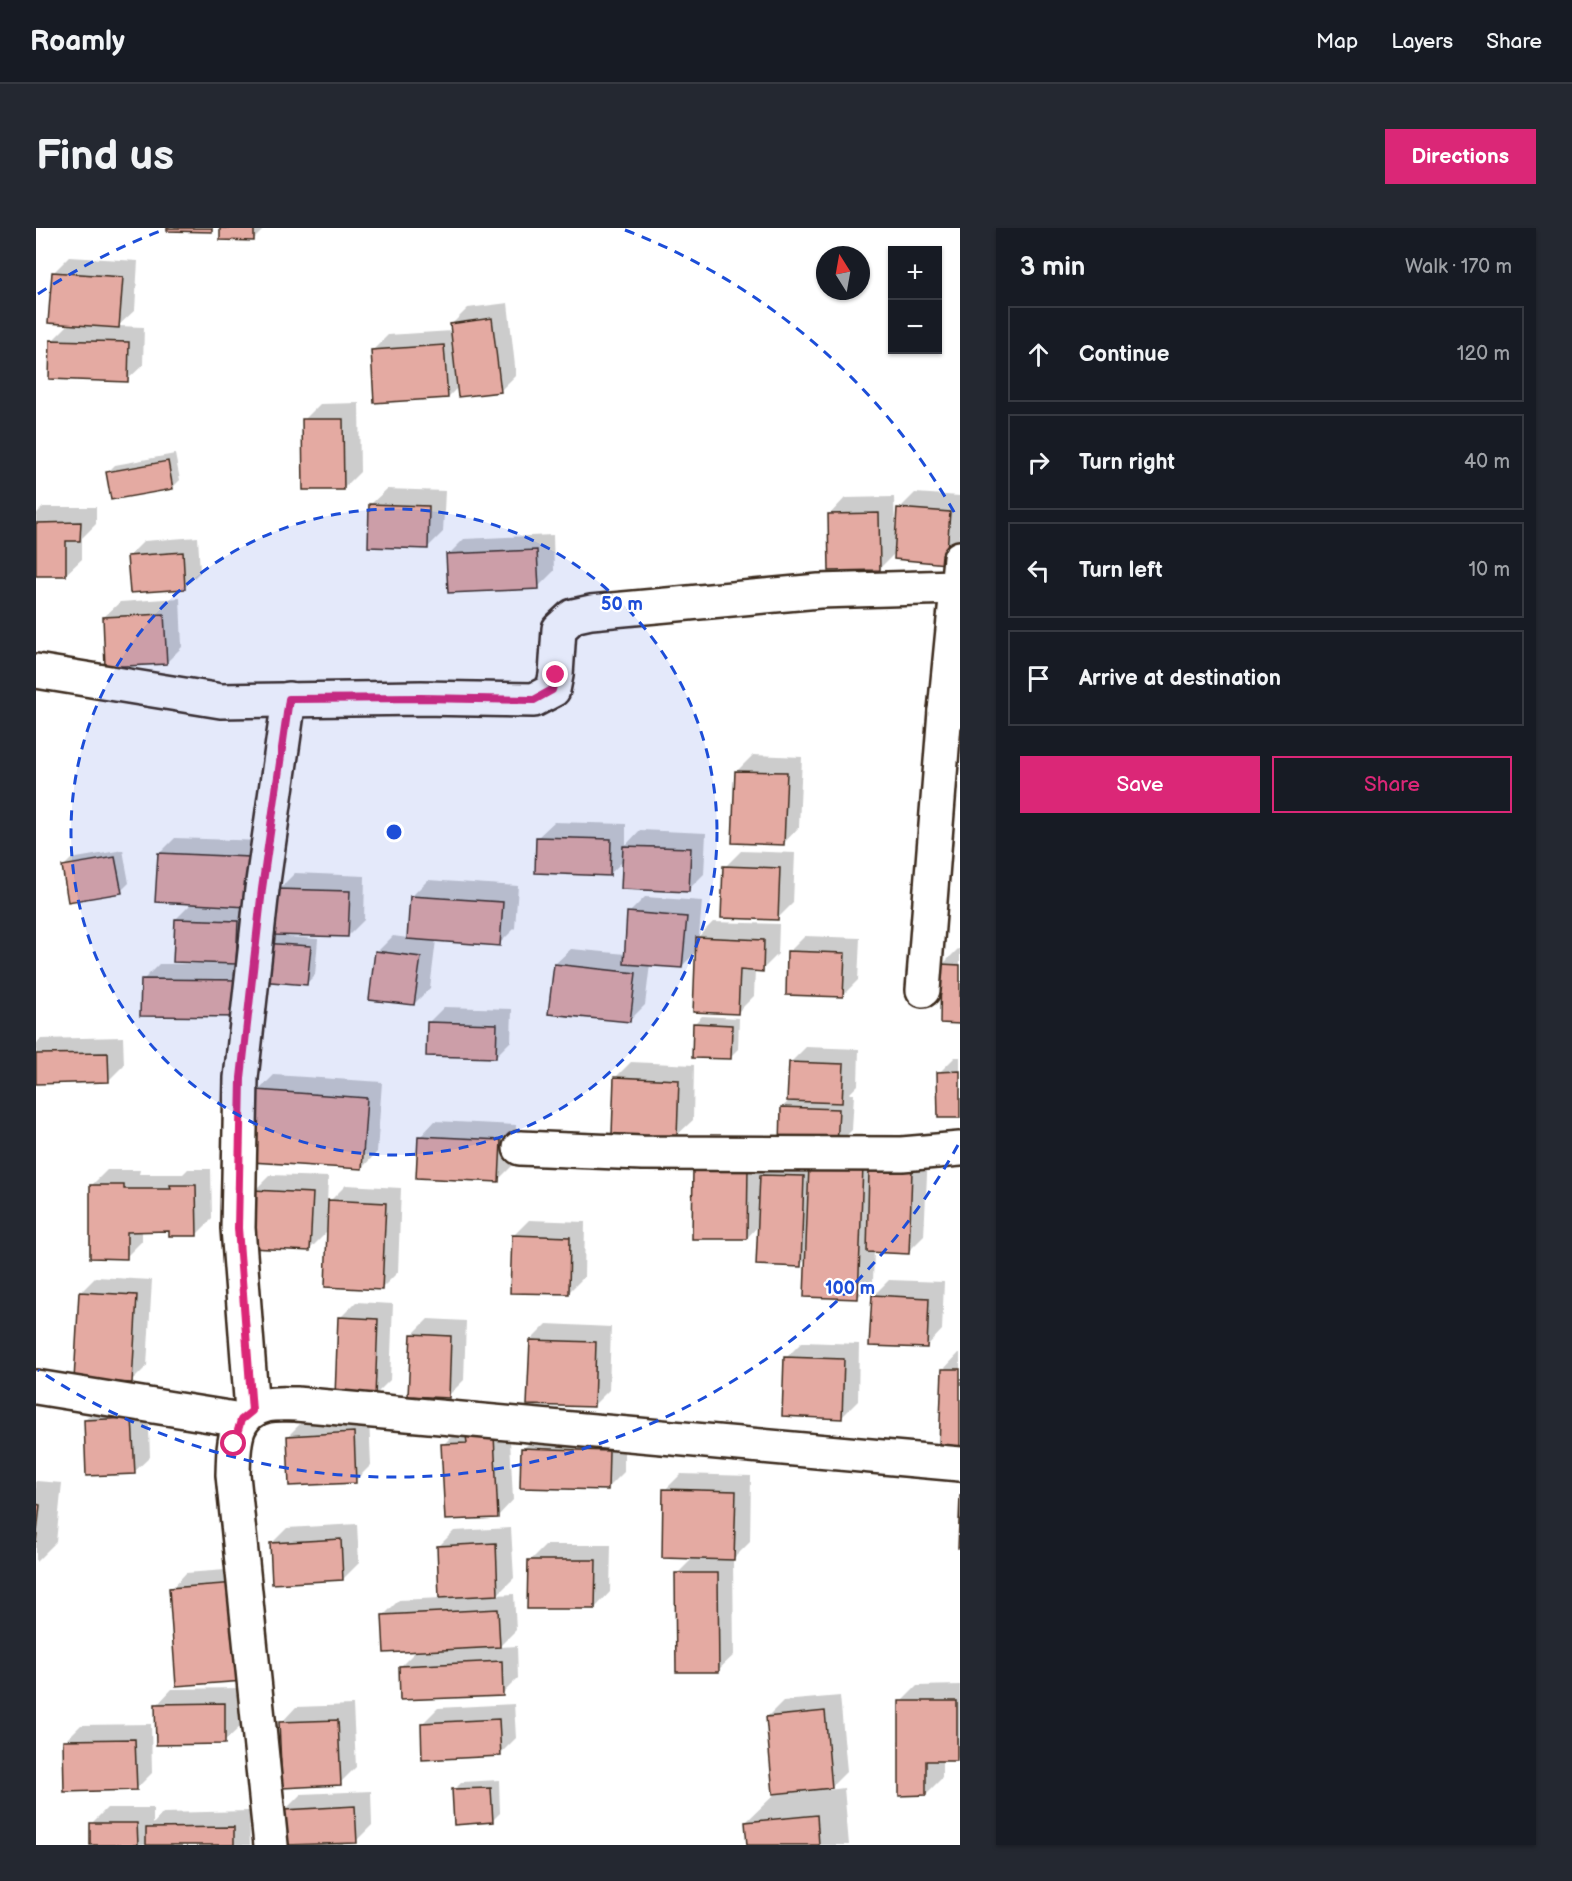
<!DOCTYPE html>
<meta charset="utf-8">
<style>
body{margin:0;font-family:"Balsamiq Sans",sans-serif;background:#242831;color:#f1f3f6}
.controls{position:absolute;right:18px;top:18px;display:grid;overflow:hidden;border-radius:0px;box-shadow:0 2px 4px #0004}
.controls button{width:54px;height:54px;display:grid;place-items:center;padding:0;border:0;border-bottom:2px solid #363941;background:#171b24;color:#f1f3f6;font:30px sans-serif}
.compass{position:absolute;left:780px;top:18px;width:54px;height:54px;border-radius:50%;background:#171b24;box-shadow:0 2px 4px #0004;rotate:349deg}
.stop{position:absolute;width:18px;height:18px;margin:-14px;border:4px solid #db2777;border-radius:50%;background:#fff}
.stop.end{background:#db2777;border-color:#fff;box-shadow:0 2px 6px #0008}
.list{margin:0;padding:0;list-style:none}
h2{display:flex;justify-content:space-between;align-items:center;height:78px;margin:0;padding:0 24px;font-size:26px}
h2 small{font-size:20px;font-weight:400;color:#9ea1a6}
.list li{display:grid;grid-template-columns:39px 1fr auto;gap:18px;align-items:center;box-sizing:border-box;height:96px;margin:0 12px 12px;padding:0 12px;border:2px solid #363941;border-radius:0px}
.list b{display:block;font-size:22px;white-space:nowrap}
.list em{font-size:20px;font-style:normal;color:#9ea1a6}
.actions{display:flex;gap:12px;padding:18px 24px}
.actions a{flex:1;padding:14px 0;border:2px solid #db2777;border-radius:0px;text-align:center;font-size:21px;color:#db2777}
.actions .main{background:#db2777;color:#fff}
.icon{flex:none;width:33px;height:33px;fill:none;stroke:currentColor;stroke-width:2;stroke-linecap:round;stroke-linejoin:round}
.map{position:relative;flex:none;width:924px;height:1617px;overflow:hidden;border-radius:0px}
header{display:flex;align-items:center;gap:36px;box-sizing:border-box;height:84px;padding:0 30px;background:#171b24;border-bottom:2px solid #363941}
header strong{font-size:28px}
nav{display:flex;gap:33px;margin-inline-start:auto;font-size:21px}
.intro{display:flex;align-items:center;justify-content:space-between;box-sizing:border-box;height:144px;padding:0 36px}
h1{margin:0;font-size:42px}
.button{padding:15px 27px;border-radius:0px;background:#db2777;color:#fff;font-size:21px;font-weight:700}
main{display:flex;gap:36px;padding:0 36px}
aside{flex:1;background:#171b24;border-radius:0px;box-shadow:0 2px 4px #0004}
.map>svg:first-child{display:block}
.shadow{fill:#0003}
.building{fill:#e4aaa2;stroke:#3b2a1e;stroke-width:1.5}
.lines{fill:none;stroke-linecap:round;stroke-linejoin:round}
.minor-casing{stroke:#3b2a1e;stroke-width:38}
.minor{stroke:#fff;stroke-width:33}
.route{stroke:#db2777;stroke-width:8}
.ring{fill:none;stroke:#1d4ed8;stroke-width:3;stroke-dasharray:10 8}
.centre{fill:#1d4ed8;stroke:#fff;stroke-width:3}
.ring-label{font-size:18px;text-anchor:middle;font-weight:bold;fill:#1d4ed8;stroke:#fff;stroke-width:4.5;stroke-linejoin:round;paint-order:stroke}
</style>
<header>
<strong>Roamly</strong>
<nav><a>Map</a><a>Layers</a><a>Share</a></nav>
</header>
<div class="intro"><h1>Find us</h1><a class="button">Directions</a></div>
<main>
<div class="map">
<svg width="924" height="1617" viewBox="0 0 924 1617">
<rect width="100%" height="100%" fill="#fff"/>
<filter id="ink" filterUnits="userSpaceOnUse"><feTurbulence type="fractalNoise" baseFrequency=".0167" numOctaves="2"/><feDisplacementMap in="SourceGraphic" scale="12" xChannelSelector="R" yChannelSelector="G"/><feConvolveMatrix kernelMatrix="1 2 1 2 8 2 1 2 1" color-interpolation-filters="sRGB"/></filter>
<g filter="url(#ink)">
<g class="shadow">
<polygon points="186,0 229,0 218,11"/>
<polygon points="33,29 102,33 99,82 82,98 108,99 107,137 91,152 16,113 34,95 17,45"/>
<polygon points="472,75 480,147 464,163 423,158 412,169 336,123 352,107 416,103 416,96 432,80"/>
<polygon points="323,175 324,244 308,260 268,192 284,176"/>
<polygon points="139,226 144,252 136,260 71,245 79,237"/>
<polygon points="351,261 409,263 407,304 391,320 335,276"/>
<polygon points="879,265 924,268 924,319 860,324 844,340 794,286 809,270 858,269 859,300 861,300 863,281"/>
<polygon points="7,279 60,279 60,296 46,310 46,331 30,346 0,347 0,286"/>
<polygon points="517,307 518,343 502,359 412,327 428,311"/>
<polygon points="162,309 164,344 148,360 92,329 108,313"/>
<polygon points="144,370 146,419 130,435 68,389 84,374"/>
<polygon points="717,527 766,529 763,599 748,615 701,543"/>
<polygon points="518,594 590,596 590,617 604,602 670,605 668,646 652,662 588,632 573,647 502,609"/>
<polygon points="139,610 229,613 215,719 197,737 222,737 235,707 240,708 243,661 259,645 329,648 328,692 312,708 252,706 252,709 282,711 279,747 271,755 222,751 221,772 107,752 123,736 166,736 140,691 157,674 123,626"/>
<polygon points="87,622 93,655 85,663 27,639 35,631"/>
<polygon points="705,623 759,625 757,675 741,691 689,639"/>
<polygon points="392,652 482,658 479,700 463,716 400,712 394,760 378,776 341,724 357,708 372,710 376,668"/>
<polygon points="609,669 666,673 663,708 677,694 743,696 742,726 726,742 719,742 718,768 702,784 661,723 646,738 614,736 609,777 593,793 519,736 535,721 590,726 593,685"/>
<polygon points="769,708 824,710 822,752 806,768 753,724"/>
<polygon points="922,721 924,721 924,794 906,737"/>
<polygon points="408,779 476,781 475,813 460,828 392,795"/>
<polygon points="666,788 703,790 702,821 694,829 658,796"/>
<polygon points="87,809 88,837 72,853 0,854 0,816 5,811"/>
<polygon points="770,819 823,821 822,857 813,866 818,866 816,902 800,918 746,879 752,874 754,835"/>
<polygon points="919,829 924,829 924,888 903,845"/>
<polygon points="595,834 658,837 657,892 641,907 579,850"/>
<polygon points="238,847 346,854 341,924 326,940 222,863"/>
<polygon points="399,893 480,897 478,936 462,952 384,909"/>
<polygon points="727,923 727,946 741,932 892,927 888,1008 872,1024 838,1022 837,1054 821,1070 771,1030 764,1037 723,997 711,1010 658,1009"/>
<polygon points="152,941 175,941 176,991 160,1007 135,1002 106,1002 106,1013 90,1029 55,958 71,942 104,942 103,946 147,946"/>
<polygon points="234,947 292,949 291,976 310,957 365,960 362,1044 346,1060 293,1002 274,1021 218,963"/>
<polygon points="493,992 549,994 548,1049 532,1065 477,1008"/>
<polygon points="60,1049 116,1052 111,1138 95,1154 44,1065"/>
<polygon points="853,1052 908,1054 906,1102 891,1118 837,1068"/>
<polygon points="320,1074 357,1076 354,1152 338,1168 304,1090"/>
<polygon points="392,1091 430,1093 428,1152 412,1168 376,1107"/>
<polygon points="511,1096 575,1099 573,1162 557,1178 495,1112"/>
<polygon points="766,1114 823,1116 822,1173 806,1189 750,1130"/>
<polygon points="923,1125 924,1125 924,1217 908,1141"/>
<polygon points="112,1174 114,1229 98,1244 49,1192 65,1177"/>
<polygon points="333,1189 335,1237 319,1253 252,1208 268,1192"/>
<polygon points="473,1192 477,1272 462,1288 407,1217 423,1201"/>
<polygon points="503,1205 588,1208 588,1244 572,1260 487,1221"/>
<polygon points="645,1246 715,1248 714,1314 697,1331 698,1427 682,1442 641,1346 658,1329 629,1262"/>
<polygon points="0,1253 26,1255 20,1314 0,1334"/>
<polygon points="321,1296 323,1335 307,1351 235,1316 251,1300"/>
<polygon points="475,1300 478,1350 461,1367 478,1366 480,1402 463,1419 481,1418 482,1450 466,1466 365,1438 381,1422 347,1388 363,1372 405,1370 402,1319 418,1303"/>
<polygon points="510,1317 575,1317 574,1364 559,1380 494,1333"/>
<polygon points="216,1340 223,1436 135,1361 150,1345"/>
<polygon points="924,1457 924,1528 920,1532 906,1532 906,1550 890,1566 865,1474 881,1458"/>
<polygon points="204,1460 204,1499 188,1514 121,1477 136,1461"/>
<polygon points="804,1468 811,1543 792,1562 808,1560 813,1617 712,1617 710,1594 739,1566 731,1489 747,1473"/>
<polygon points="478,1476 480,1510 464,1526 386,1496 402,1480"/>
<polygon points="317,1477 320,1539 304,1555 245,1495 260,1479"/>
<polygon points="115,1496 116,1545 100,1561 29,1513 45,1497"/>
<polygon points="463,1552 464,1585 456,1593 418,1562 426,1554"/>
<polygon points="335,1563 336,1597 320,1613 307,1614 307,1617 251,1617 249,1582 265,1566"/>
<polygon points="71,1580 117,1580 117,1596 127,1585 213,1583 214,1617 55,1617 55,1596"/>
</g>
<g class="building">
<polygon points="131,0 176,0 176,4 131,3"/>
<polygon points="184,0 218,0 218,13 184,12"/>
<polygon points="16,44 87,49 83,100 12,95"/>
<polygon points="456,90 465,164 422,169 414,96"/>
<polygon points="14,112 93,114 92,154 13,151"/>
<polygon points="408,117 412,170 338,175 335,122"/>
<polygon points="266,191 307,191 308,262 267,262"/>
<polygon points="132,233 137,261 75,272 70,244"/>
<polygon points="333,276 393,278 392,321 332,319"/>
<polygon points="861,280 914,284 910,336 858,331"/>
<polygon points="843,285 844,342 793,343 792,286"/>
<polygon points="45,294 44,313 30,313 30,348 0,348 0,295"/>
<polygon points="501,322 503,361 412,365 410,326"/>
<polygon points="147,324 149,361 94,365 91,328"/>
<polygon points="128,386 131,436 69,439 67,389"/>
<polygon points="699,543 751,544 748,617 696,615"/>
<polygon points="500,609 575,611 574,648 499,645"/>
<polygon points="587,618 655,620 653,664 585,661"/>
<polygon points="122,625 214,629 212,679 119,674"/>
<polygon points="79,629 86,665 32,674 26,638"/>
<polygon points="687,638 744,640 742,692 685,690"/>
<polygon points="241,661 314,663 312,709 239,707"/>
<polygon points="374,668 467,674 464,718 371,711"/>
<polygon points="591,684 651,689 646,740 588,736"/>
<polygon points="139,691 202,693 200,736 137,734"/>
<polygon points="660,709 728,712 727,744 704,742 702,786 657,784"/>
<polygon points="225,715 275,718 271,757 223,753"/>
<polygon points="339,723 385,729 378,777 333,772"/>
<polygon points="751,723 809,725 807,769 750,767"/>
<polygon points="518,736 600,745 594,794 512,786"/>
<polygon points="905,736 924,737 924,796 904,795"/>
<polygon points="105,751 207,752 206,789 104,788"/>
<polygon points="391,794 461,796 460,830 390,828"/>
<polygon points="657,795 696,797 695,831 656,830"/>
<polygon points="72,825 73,854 0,856 0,826"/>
<polygon points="753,834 808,836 806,875 751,873"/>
<polygon points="924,843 924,890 902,890 901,844"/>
<polygon points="578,849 643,852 641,909 576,906"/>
<polygon points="220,862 331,870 326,941 215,934"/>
<polygon points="745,879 803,881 801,919 744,917"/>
<polygon points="382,908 465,912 463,954 380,950"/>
<polygon points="773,937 827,938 822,1071 768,1069"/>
<polygon points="657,938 712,938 711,1011 656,1011"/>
<polygon points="833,941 876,943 873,1026 831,1024"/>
<polygon points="724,947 768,948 765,1039 720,1037"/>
<polygon points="54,957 88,957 88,961 135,961 134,957 160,957 161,1008 133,1008 133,1003 91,1004 91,1031 54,1030"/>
<polygon points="217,962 277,965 274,1023 214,1020"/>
<polygon points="292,972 350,975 346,1062 289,1059"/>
<polygon points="476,1007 534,1009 533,1066 474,1065"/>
<polygon points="43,1064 101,1067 96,1155 38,1152"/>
<polygon points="836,1067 893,1070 891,1120 833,1118"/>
<polygon points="302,1089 342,1091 339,1169 299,1168"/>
<polygon points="375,1106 415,1108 413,1170 372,1168"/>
<polygon points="494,1112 560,1114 558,1179 491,1177"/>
<polygon points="748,1129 808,1131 806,1191 746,1188"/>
<polygon points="906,1141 924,1141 924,1218 903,1218"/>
<polygon points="96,1190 99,1246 50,1248 48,1192"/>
<polygon points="318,1204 320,1255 253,1258 251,1208"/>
<polygon points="458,1207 462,1290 409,1292 405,1216 431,1215 430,1208"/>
<polygon points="485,1220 573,1223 572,1262 484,1260"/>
<polygon points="627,1261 700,1263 698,1332 626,1330"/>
<polygon points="924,1267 924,1320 922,1320"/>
<polygon points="0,1276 4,1277 0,1314"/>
<polygon points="305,1311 307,1352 236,1356 234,1315"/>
<polygon points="460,1315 462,1367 403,1370 401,1318"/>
<polygon points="492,1332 560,1332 559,1381 491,1381"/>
<polygon points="639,1345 682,1345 683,1444 640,1444"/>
<polygon points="201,1355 208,1453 140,1458 133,1360"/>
<polygon points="462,1381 464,1419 348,1425 346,1387"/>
<polygon points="466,1433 467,1468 364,1472 363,1438"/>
<polygon points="863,1473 921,1473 921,1533 890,1533 890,1567 863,1568"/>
<polygon points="189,1475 189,1516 120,1517 119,1476"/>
<polygon points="789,1483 796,1560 737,1566 730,1489"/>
<polygon points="463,1491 465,1528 386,1532 385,1495"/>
<polygon points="302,1492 305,1557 246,1560 243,1494"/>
<polygon points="99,1511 101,1562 28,1564 27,1512"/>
<polygon points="455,1560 457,1594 418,1597 416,1561"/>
<polygon points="319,1578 321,1615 249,1617 248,1582"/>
<polygon points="781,1587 783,1617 711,1617 709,1594"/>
<polygon points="54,1595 101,1595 102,1617 54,1617"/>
<polygon points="198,1599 198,1617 110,1617 110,1600"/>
</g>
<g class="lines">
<defs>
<g id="minor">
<polyline points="924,330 909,483 924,483"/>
<polyline points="0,443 185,473 385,470 498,472 517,462 520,447 523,401 537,388 555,384 783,363 920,359"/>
<polyline points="887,762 909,483"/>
<polyline points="484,920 606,925 866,926 924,921"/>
<polyline points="0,1159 205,1192"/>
<polyline points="216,1183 202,1000 205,850 226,661 253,471"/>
<path d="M235,1617L197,1247C198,1218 196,1185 231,1177C240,1175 250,1176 260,1176L924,1236"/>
</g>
</defs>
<use href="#minor" class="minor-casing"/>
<use href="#minor" class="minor"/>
</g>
</g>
<g class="lines" filter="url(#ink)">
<polyline class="route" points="198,1216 205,1192 216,1183 202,1000 205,850 226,661 253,471 385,470 498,472 516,462 520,447"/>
</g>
<circle cx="358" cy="604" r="323" fill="#1d4ed8" fill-opacity=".12"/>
<g class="ring">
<circle cx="358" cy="604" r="323"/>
<path d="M922 917A645 645 0 0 1 2 1142M2 66A645 645 0 0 1 127 2M589 2A645 645 0 0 1 922 291"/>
</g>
<circle cx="358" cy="604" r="9" class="centre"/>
<g class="ring-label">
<text x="586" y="382">50 m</text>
<text x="814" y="1066">100 m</text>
</g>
</svg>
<div class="controls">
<button>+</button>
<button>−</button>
</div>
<svg class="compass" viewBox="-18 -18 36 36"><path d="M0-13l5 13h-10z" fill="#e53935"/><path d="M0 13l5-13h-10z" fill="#9ea1a6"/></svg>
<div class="stop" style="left:198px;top:1216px"></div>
<div class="stop end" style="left:520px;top:447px"></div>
</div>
<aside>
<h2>3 min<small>Walk · 170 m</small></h2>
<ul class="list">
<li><svg class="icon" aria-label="ahead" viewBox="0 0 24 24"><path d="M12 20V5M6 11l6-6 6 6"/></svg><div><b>Continue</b></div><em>120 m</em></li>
<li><svg class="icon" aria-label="right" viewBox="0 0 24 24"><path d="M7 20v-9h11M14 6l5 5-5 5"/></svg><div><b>Turn right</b></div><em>40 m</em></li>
<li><svg class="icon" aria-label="left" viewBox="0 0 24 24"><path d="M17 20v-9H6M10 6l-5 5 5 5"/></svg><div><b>Turn left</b></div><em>10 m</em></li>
<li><svg class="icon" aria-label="arrive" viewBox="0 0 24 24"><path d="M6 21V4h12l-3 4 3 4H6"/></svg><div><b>Arrive at destination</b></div></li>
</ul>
<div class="actions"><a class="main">Save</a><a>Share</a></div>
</aside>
</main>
